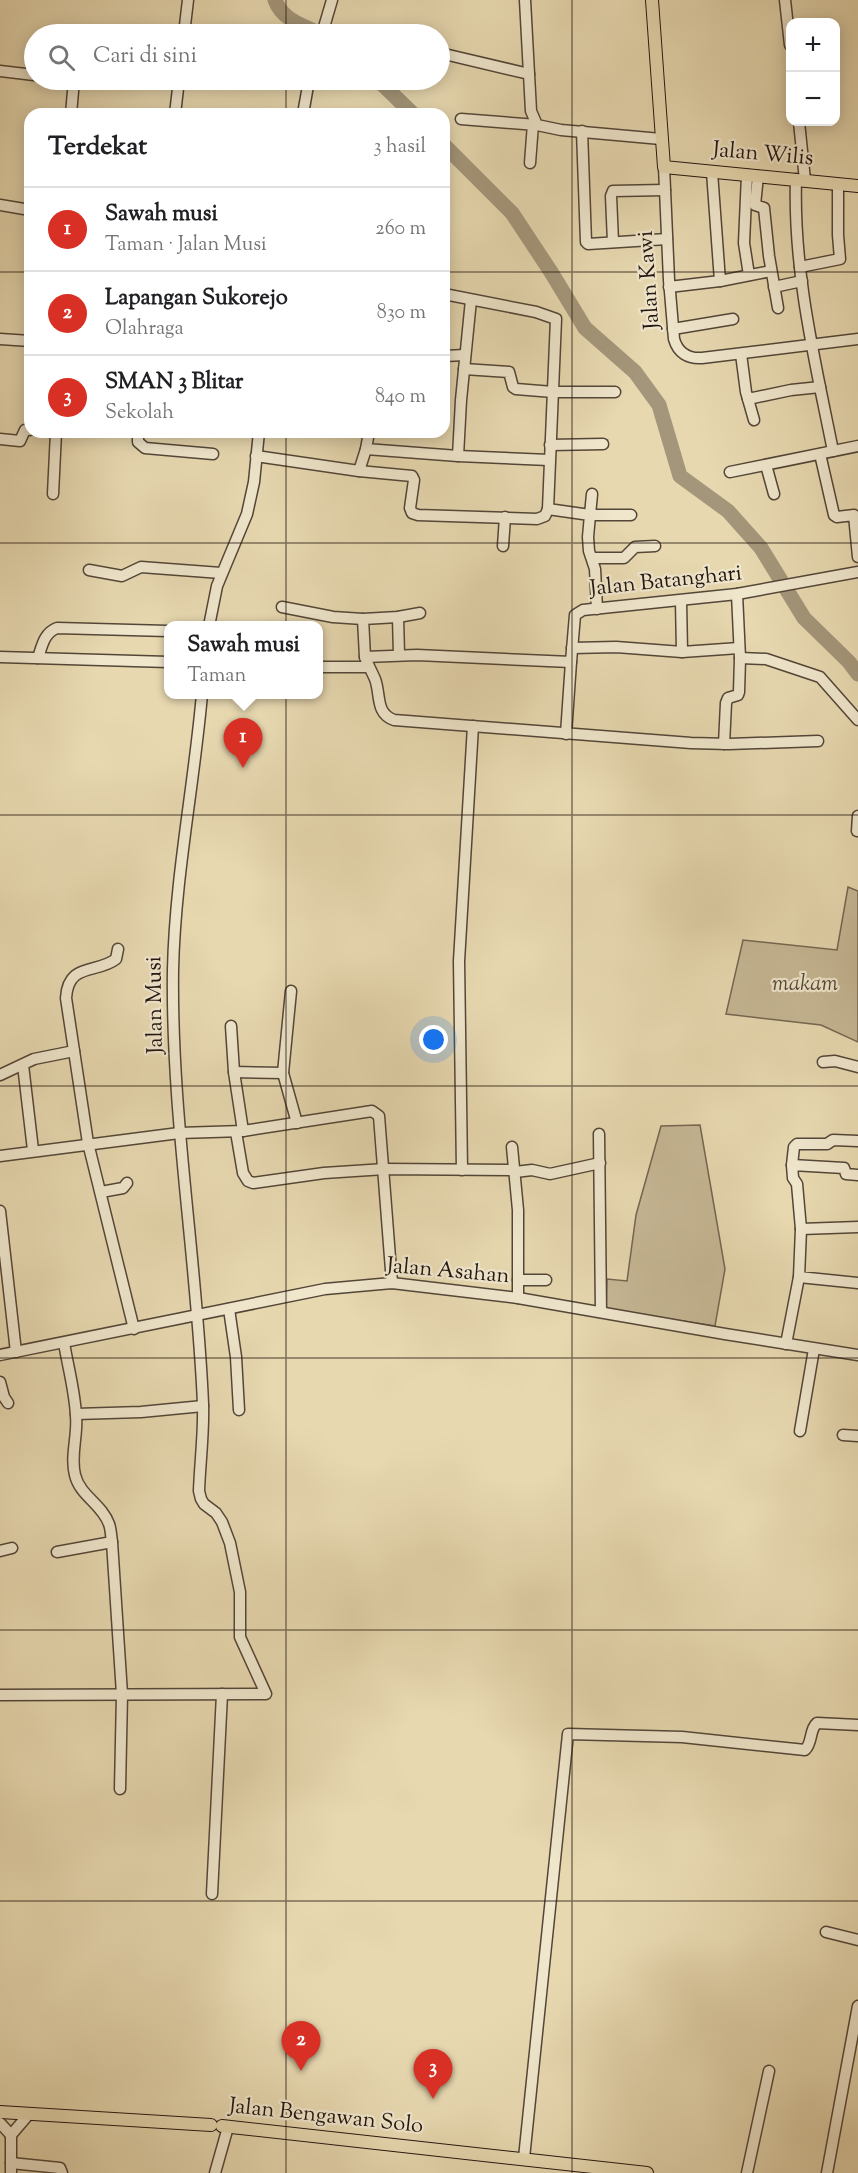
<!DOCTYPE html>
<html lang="id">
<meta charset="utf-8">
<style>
body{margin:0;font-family:"Sorts Mill Goudy",serif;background:#f6f6f6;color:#202124}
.controls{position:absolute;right:18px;top:18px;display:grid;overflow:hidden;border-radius:12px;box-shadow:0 3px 15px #0003}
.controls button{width:54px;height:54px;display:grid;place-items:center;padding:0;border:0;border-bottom:2px solid #e0e0e0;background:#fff;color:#202124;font:30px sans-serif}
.you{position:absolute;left:434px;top:1040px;width:21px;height:21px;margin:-15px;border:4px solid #fff;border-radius:50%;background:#1a73e8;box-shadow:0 0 0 9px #1a73e833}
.badge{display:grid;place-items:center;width:39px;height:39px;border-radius:50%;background:#d93025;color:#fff;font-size:20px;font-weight:700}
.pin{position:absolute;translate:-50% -50px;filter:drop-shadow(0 2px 3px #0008)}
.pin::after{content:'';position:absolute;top:32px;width:21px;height:18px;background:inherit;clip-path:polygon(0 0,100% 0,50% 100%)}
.popup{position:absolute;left:164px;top:621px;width:159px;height:78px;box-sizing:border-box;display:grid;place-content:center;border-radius:12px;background:#fff;filter:drop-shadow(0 2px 4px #0005);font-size:20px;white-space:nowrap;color:#757577}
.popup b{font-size:22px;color:#202124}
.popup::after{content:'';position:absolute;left:50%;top:100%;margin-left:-12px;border:12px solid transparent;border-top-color:#fff}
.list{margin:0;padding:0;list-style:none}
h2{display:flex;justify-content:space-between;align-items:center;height:78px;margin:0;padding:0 24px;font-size:26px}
h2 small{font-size:20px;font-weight:400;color:#757577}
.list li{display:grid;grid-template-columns:39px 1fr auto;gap:18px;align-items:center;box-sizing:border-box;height:84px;padding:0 24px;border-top:2px solid #e0e0e0}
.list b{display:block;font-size:22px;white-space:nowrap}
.list p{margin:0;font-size:20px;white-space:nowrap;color:#757577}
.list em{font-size:20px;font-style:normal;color:#757577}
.icon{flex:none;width:33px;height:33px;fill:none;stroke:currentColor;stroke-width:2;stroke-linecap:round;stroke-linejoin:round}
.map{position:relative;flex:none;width:858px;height:2173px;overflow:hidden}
.search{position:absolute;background:#fff;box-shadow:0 3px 15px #0003;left:24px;top:24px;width:426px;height:66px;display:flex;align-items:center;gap:15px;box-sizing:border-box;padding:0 21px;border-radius:33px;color:#757577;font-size:22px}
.panel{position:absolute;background:#fff;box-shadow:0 3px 15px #0003;left:24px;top:108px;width:426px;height:330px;border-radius:18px}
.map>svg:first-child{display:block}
.green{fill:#c6b795;stroke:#746652;stroke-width:1.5}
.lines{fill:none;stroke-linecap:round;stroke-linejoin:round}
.river{stroke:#a4967a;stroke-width:15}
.minor-casing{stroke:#534638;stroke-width:13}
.major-casing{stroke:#221510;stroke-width:14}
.minor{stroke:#efe6cc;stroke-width:10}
.major{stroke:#e7d8b0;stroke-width:12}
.grid{fill:none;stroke:#221510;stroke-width:1.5;stroke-opacity:0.55}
.labels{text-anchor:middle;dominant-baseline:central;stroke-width:4.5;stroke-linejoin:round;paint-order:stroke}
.street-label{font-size:22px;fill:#221510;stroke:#efe6cc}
.park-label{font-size:22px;font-style:italic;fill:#534638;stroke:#efe6cc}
</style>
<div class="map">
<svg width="858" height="2173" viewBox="0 0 858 2173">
<rect width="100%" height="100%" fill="#e7d8b0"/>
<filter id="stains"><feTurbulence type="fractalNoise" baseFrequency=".00333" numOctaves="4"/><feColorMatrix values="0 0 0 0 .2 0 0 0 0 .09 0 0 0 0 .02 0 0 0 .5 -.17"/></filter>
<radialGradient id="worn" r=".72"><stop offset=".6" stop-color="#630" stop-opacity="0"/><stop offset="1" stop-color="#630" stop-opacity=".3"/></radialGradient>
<g class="green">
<polygon points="848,887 858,891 858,1042 821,1025 726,1014 743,940 837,950"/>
<polygon points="700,1125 725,1269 715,1326 606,1309 607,1279 627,1281 636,1215 661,1126"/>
</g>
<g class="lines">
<g class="river">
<path d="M275,0C282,20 304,26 321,34"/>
<polyline points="378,80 413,114"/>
<polyline points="444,145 512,213 551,272 585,328 635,372 659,405 680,476 728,511 761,548 804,618 849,662 858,674"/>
</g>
<defs>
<g id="minor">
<polyline points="525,0 531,111 537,125 561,130 661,139"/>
<polyline points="785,0 790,45"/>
<polyline points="184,34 188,0"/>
<polyline points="322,34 332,0"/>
<polyline points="440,53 529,74"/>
<polyline points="0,71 34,75"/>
<polyline points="71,114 74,80"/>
<polyline points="175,114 179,80"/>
<polyline points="303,114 309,80"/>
<polyline points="461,119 537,125"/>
<polyline points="799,122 805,180"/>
<polyline points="582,131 586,242 588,244 667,239"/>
<polyline points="530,163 533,124"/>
<path d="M664,167L669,280L674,339C678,353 688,359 702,358L858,339"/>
<polyline points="747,175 744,243 749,275"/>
<polyline points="758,176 755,205 764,208 769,256 778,308"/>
<path d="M796,179C793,271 815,361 833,451"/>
<polyline points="0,205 30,210"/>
<polyline points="613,242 611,196 613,191 665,190"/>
<polyline points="800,267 840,259 838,235 838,184"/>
<polyline points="720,281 771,271"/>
<polyline points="669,287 720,281 712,172"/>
<polyline points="774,287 802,281"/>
<polyline points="444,294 536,312 556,319 548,509 590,515 588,537 589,551 595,569 597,609"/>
<polyline points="673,329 733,319"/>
<polyline points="0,339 30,341"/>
<polyline points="741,354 746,392 754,420"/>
<polyline points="444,356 465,355"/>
<polyline points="464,369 509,372 513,387 516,389 553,392 615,392"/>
<polyline points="748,399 791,390 820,387"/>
<polyline points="138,432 138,442 145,448 213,454"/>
<polyline points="369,432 366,449 458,456 549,460"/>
<polyline points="0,439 20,441 25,430 30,430"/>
<polyline points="550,445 603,444"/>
<polyline points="820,454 834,515 837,517 854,515 858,557"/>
<polyline points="256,456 359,471 366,449"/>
<polyline points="458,456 461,400 471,300"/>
<polyline points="766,465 774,494"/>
<polyline points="359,471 412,476 414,480 410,508 412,513 418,515 537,519 545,516 548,509"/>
<polyline points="730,472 858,446"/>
<polyline points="53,494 56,432"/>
<polyline points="592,494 590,515 631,515"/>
<polyline points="503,546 505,517"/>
<polyline points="592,558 624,558 635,547 655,546"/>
<polyline points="89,570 122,576 141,567 221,573"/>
<polyline points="681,601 682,652"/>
<polyline points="282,607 333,617 363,619"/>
<polyline points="398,617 399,655"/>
<polyline points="209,626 217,586 247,514 254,482 259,432"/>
<polyline points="572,648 616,647 682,652 739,648"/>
<polyline points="0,657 168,662"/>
<polyline points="365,657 363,619 398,617 420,613"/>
<path d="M38,658C42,646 44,633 57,628L168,631"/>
<polyline points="740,658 766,659 820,677 858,720"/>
<polyline points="318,667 368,667"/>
<polyline points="566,734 571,662"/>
<path d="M818,741L729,744L691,743L394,720C375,713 381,695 375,679C372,672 368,665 365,657L417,655L571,662L575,615L583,610L737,594L858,572"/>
<polyline points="724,744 726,703 728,698 738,695 739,692 740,658 737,594"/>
<polyline points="857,831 858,816"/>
<path d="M118,949L116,959C97,974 68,962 66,998L88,1143L134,1329"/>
<polyline points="291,991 283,1073 297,1123"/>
<polyline points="231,1026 234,1072 243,1131"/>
<polyline points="823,1062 835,1061 858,1067"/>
<polyline points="23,1065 33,1150"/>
<polyline points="234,1072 283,1073"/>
<polyline points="0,1075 34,1059 74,1051"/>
<polyline points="236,1132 243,1173 248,1181 253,1183 324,1173 385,1169 515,1170"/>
<polyline points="599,1134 601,1312"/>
<polyline points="512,1147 518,1210 518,1298"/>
<polyline points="0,1156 179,1133 243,1131 372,1111 379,1116 392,1283"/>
<polyline points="792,1165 794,1147 797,1144 827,1144 833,1140 858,1141"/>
<polyline points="462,1170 459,961 473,726"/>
<polyline points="515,1172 532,1170 550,1174 600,1163"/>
<polyline points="858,1175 846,1174 844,1168 792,1165 793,1178 797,1184 801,1229 799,1277 858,1283"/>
<polyline points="101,1192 123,1188 127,1183"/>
<polyline points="0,1211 16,1352"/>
<polyline points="801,1229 858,1227"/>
<polyline points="518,1280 546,1280"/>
<polyline points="229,1309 236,1357 239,1410"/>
<path d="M64,1343C68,1367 75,1392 76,1416C78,1435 70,1456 75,1475C80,1496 102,1504 109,1524C111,1529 111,1536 112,1542L122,1694L120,1789"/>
<polyline points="786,1344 799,1277"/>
<polyline points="0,1355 325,1289 392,1283 518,1298 725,1334 858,1355"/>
<polyline points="0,1382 4,1397 8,1403"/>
<polyline points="76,1414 141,1412 203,1406"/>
<polyline points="800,1431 814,1349"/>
<polyline points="843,1435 858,1436"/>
<polyline points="0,1551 12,1548"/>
<polyline points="57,1552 112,1542"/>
<path d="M0,1695L266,1694L240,1637V1592L230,1543L222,1522L216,1513L204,1504L201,1499L199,1491C200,1462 204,1433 203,1404C197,1259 171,1115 173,970C175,877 194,786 202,694"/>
<polyline points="212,1894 222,1694"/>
<polyline points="826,1932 858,1940"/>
<polyline points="0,2123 11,2135"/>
<path d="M524,2158L568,1734L682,1737L805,1750C813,1742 809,1730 817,1723L858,1725"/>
<polyline points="11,2163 60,2168 62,2173"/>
<polyline points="11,2173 11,2135 29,2114"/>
<polyline points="215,2173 228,2127"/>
<polyline points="747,2173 769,2071"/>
<polyline points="827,2173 858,2006"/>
</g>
<g id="major">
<polyline points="652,0 664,167 858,186"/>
<polyline points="0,2112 211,2125"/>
<polyline points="222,2126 647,2173"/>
</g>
</defs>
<use href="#minor" class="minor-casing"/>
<use href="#major" class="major-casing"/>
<use href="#minor" class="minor"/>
<use href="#major" class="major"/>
</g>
<path class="grid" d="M286,0V34M572,0V2173M286,80V114M0,272H30M444,272H858M286,432V2173M0,543H858M0,815H858M0,1086H858M0,1358H858M0,1630H858M0,1901H858"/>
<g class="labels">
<g class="street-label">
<text transform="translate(763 155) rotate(5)">Jalan Wilis</text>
<text transform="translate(650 280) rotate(-94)">Jalan Kawi</text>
<text transform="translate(666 582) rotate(-6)">Jalan Batanghari</text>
<text transform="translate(156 1005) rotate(-91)">Jalan Musi</text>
<text transform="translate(448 1272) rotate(5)">Jalan Asahan</text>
<text transform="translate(326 2117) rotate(6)">Jalan Bengawan Solo</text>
</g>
<g class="park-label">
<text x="805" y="985">makam</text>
</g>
</g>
<rect width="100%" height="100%" filter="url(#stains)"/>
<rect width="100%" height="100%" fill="url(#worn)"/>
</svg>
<div class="controls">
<button>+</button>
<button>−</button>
</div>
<div class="you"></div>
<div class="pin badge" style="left:243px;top:768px">1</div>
<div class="popup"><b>Sawah musi</b>Taman</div>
<div class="pin badge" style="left:301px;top:2071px">2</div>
<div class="pin badge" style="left:433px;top:2099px">3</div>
<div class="search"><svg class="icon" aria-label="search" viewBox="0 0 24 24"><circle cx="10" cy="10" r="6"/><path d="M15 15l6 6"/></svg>Cari di sini</div>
<section class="panel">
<h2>Terdekat<small>3 hasil</small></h2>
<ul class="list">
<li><span class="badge">1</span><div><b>Sawah musi</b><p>Taman · Jalan Musi</p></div><em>260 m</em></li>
<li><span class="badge">2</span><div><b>Lapangan Sukorejo</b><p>Olahraga</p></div><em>830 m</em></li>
<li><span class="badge">3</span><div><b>SMAN 3 Blitar</b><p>Sekolah</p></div><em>840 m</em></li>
</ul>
</section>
</div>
